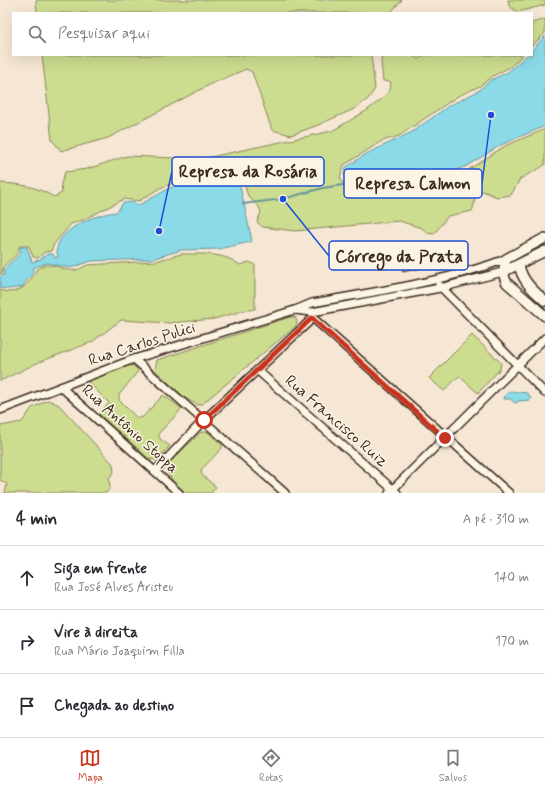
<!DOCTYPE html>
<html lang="pt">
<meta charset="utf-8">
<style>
body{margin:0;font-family:Mynerve,sans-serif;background:#f2f2f3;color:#2b2b33}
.stop{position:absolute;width:12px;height:12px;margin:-9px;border:3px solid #c8321e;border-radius:50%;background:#fff}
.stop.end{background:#c8321e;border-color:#fff;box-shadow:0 1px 4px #0008}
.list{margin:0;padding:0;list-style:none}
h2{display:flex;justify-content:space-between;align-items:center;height:52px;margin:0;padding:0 16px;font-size:17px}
h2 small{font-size:13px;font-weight:400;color:#7c7c81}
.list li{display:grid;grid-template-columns:26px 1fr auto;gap:12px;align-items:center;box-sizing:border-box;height:64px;padding:0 16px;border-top:1px solid #e1e1e2}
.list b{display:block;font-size:15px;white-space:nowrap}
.list p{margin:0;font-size:13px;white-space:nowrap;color:#7c7c81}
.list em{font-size:13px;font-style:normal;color:#7c7c81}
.icon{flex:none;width:22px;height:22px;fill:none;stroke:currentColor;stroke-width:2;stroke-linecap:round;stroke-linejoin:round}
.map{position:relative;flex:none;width:545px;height:493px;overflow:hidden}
.search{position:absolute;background:#fff;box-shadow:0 4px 16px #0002;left:12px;right:12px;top:12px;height:44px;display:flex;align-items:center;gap:10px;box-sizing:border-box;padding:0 14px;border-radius:0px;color:#7c7c81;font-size:15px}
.sheet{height:244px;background:#fff}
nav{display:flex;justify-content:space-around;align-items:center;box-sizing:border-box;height:56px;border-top:1px solid #e1e1e2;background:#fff;font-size:11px;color:#7c7c81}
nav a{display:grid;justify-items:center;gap:2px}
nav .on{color:#c8321e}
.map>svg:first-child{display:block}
.green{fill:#cddd90;stroke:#848457}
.water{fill:#8bdae8;stroke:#6b9497}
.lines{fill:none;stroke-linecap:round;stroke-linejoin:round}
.stream{stroke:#6b9497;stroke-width:2}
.building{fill:#dfae91;stroke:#3b2a1e}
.street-casing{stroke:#3b2a1e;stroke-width:10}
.secondary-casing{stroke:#3b2a1e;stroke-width:12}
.street{stroke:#fcf5e5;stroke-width:7}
.secondary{stroke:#fcf5e5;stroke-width:9}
.route{stroke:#c8321e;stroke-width:5}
.labels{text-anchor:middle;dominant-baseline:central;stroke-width:3;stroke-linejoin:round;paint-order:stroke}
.street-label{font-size:16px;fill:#3b2a1e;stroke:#fcf5e5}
.leader{fill:none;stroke:#1d4ed8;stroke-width:1.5}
.callout-dot{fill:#1d4ed8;stroke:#fcf5e5;stroke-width:1.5}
.callout{fill:#fcf5e5;stroke:#1d4ed8;stroke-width:1.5}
.callout-label{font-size:17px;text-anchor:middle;font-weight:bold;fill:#3b2a1e}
</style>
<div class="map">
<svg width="545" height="493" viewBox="0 0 545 493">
<rect width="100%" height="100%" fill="#f6e7d4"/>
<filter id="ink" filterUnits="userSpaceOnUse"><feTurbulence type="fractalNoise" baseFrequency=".025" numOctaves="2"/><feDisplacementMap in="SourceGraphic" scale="8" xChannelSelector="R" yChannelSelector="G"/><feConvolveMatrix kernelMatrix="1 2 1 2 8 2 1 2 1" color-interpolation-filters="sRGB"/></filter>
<g filter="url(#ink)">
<g class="green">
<polygon points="36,0 402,0 390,13 37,13"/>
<polygon points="508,0 545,0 545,5 518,12 509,6"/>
<polygon points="545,19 545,33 532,46 532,23"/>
<polygon points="42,55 371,55 375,89 368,99 354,109 318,125 291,135 272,130 252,72 246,69 211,84 108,138 61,151 52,140"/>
<path d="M382,55H411L418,59L425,55H523L510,67L493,76L480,86L458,96L399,136L382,141L344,165L340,177L346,190L351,194L360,196L386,193L420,181L457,177L505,146L545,129V165L520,179L511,195L497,197L483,191L475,195L474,205L472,211L448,216L434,234L427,233L422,228L399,221L295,231L263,227L257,222L261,212L259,207L248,196L238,164L228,163L160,188L139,201L124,199L83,220L71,224L54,244L51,251L45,252L38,258L33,257L29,246H20L18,249L19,252L3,267L2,273L0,275V183C22,184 35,186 54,197L62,193L61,184L65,172L87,169L127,156L201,159L332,131L366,111L382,99L390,90L391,82L383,81L381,61Z"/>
<path d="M181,254C201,254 223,252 240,265L249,262L255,265V309L242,311L214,319L169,323L121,320L92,342L37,363L0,381V290C19,297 30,283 37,269C40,268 44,265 47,265C64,265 68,277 87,265L156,261Z"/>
<polygon points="290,317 295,317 297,321 296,326 202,404 198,405 185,398 155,370 157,360"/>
<polygon points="472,335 501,363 500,369 478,393 459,376 444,391 429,378"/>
<polygon points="125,365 134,366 138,371 119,395 119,400 137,418 143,417 163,395 181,408 179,412 159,433 159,438 170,446 156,460 149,459 99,414 109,403 87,381"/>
<polygon points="48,400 59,405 113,464 114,472 109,478 110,488 106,493 5,493 7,484 0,480 0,426 22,422 32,408"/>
<path d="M201,432H208L222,445V448L201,470L202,475L216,487L211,493H186C176,484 166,478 168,464Z"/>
</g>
<g class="water">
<path d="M545,36V126L501,145L465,167L440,175L418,178L374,191L356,192C347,185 344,179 345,168L366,154L412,132L447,107L478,91L491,80L508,72L527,55H532V50Z"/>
<path d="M228,166L236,168L252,241L250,242L219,249L181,250L152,259L91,261L70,268L47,263L33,268V273L22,287L9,289L0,288V277L4,275V269L21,253L20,247H27L32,262L41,259L47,254H53L55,258L58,257C49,231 98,213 117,212L123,203L132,202L139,205L170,188Z"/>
<polygon points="510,391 527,393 531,398 530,400 519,401 515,403 510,399 504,399 505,395"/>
</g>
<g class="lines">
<polyline class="stream" points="243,204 283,199 323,188 349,184"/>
</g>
<polygon class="building" points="424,255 427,267 403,272 400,260"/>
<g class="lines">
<defs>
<g id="street">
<polyline points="439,285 545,393"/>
<polyline points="295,310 312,312 440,288 503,272"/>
<polyline points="313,318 509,493"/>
<polyline points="134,359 285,493"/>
<polyline points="257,370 397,493"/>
<polyline points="61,387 179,493"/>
<path d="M0,410L134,359L295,310L312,303C377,291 444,282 506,259"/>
<polyline points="155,471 204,420 313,318"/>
<polyline points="389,493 545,338"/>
</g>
<g id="secondary">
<path d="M545,238L506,259C504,268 502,275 507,283L545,316"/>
<path d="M519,265C522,281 533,290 545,301"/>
<polyline points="503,272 545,251"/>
</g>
</defs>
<use href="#street" class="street-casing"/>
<use href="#secondary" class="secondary-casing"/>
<use href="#street" class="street"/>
<use href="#secondary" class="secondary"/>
</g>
</g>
<g class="lines" filter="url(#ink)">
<polyline class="route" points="204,420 312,318 445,438"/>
</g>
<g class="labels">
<g class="street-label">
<text transform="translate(142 344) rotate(-18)">Rua Carlos Pulici</text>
<text transform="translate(336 421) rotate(41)">Rua Francisco Ruiz</text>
<text transform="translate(130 429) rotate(42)">Rua Antônio Stoppa</text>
</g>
</g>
<path class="leader" d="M159 231L172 171M491 115L482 183M283 199L329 256"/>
<g class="callout-dot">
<circle cx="159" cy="231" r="4"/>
<circle cx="491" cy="115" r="4"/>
<circle cx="283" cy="199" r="4"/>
</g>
<g class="callout">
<rect x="172" y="157" width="152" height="29" rx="4"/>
<rect x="344" y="169" width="138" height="29" rx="4"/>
<rect x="329" y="241" width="139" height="29" rx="4"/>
</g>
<g class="callout-label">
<text x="248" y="177">Represa da Rosária</text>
<text x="413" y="189">Represa Calmon</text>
<text x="399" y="262">Córrego da Prata</text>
</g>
</svg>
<div class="stop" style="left:204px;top:420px"></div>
<div class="stop end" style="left:445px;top:438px"></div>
<div class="search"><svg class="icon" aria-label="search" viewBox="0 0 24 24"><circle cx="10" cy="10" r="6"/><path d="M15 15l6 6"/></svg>Pesquisar aqui</div>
</div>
<section class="sheet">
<h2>4 min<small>A pé · 310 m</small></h2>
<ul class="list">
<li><svg class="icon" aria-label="ahead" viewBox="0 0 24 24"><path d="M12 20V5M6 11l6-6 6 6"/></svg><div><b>Siga em frente</b><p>Rua José Alves Aristeu</p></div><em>140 m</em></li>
<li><svg class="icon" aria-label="right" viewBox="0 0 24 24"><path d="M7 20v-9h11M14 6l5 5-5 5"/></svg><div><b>Vire à direita</b><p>Rua Mário Joaquim Filla</p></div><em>170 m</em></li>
<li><svg class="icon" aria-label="arrive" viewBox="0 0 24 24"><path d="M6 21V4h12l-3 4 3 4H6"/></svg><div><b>Chegada ao destino</b></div></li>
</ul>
</section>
<nav>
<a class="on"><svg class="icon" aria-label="map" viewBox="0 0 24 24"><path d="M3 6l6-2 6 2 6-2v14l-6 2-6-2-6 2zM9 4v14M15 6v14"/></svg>Mapa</a>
<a><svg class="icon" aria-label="directions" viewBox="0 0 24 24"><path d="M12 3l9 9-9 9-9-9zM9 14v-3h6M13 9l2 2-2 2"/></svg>Rotas</a>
<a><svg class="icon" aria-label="saved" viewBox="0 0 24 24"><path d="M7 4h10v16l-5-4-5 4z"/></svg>Salvos</a>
</nav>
